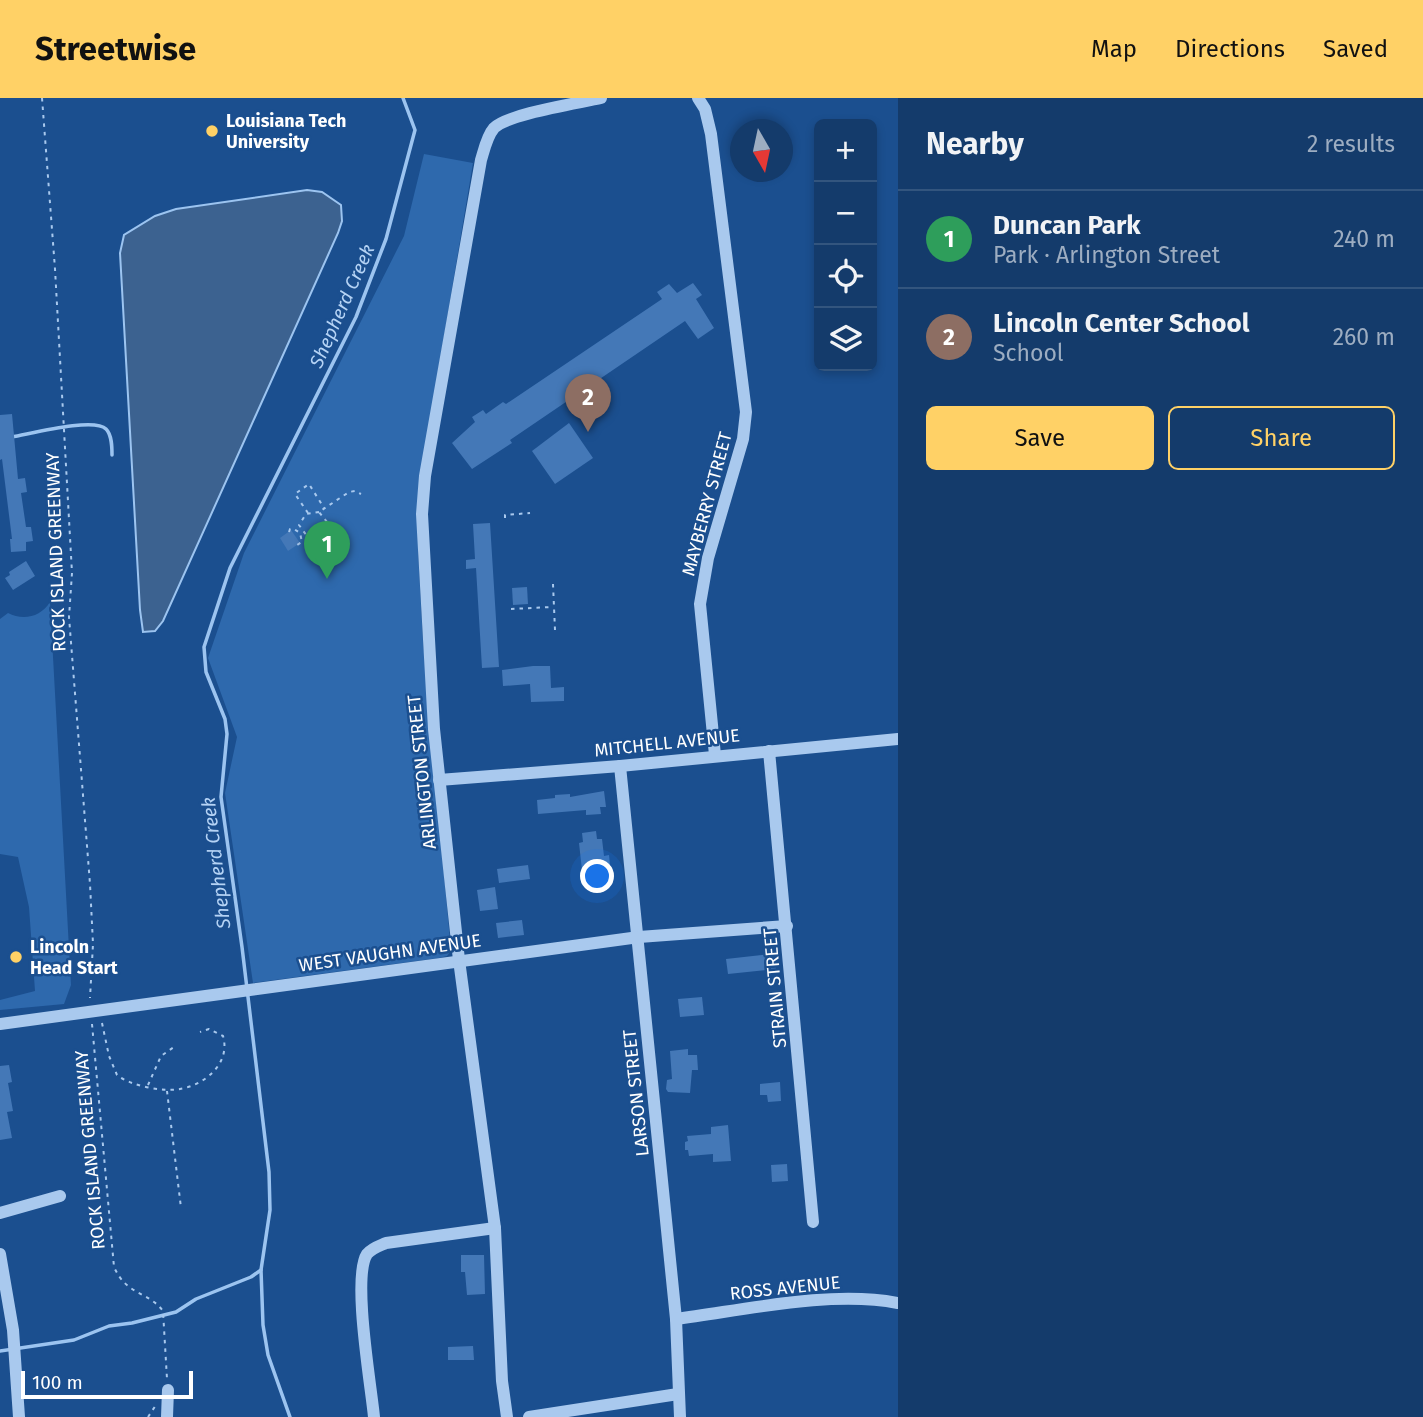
<!DOCTYPE html>
<meta charset="utf-8">
<style>
body{margin:0;font-family:"Fira Sans",sans-serif;background:#214673;color:#f1f3f6}
.controls{position:absolute;right:21px;top:21px;display:grid;overflow:hidden;border-radius:10px;box-shadow:0 4px 10px #0003}
.controls button{width:63px;height:63px;display:grid;place-items:center;padding:0;border:0;border-bottom:2px solid #33557e;background:#143b6b;color:#f1f3f6;font:35px sans-serif}
.compass{position:absolute;left:730px;top:21px;width:63px;height:63px;border-radius:50%;background:#143b6b;box-shadow:0 4px 10px #0003;rotate:171deg}
.scale{position:absolute;left:21px;bottom:18px;width:172px;box-sizing:border-box;padding-left:7px;border:4px solid #fff;border-top:0;font-size:19px;line-height:24px;white-space:nowrap;color:#fff;-webkit-text-stroke:5px #1b4f8f;paint-order:stroke}
.you{position:absolute;left:598px;top:779px;width:24px;height:24px;margin:-18px;border:5px solid #fff;border-radius:50%;background:#1a73e8;box-shadow:0 0 0 10px #1a73e833}
.badge{display:grid;place-items:center;width:46px;height:46px;border-radius:50%;background:#ffd166;color:#fff;font-size:23px;font-weight:700}
.pin{position:absolute;translate:-50% -58px;filter:drop-shadow(0 2px 4px #0008)}
.pin::after{content:'';position:absolute;top:37px;width:24px;height:21px;background:inherit;clip-path:polygon(0 0,100% 0,50% 100%)}
.list{margin:0;padding:0;list-style:none}
h2{display:flex;justify-content:space-between;align-items:center;height:91px;margin:0;padding:0 28px;font-size:30px}
h2 small{font-size:23px;font-weight:400;color:#9dadc1}
.list li{display:grid;grid-template-columns:46px 1fr auto;gap:21px;align-items:center;box-sizing:border-box;height:98px;padding:0 28px;border-top:2px solid #33557e}
.list b{display:block;font-size:26px;white-space:nowrap}
.list p{margin:0;font-size:23px;white-space:nowrap;color:#9dadc1}
.list em{font-size:23px;font-style:normal;color:#9dadc1}
.actions{display:flex;gap:14px;padding:21px 28px}
.actions a{flex:1;padding:16px 0;border:2px solid #ffd166;border-radius:10px;text-align:center;font-size:24px;color:#ffd166}
.actions .main{background:#ffd166;color:#111}
.icon{flex:none;width:38px;height:38px;fill:none;stroke:currentColor;stroke-width:2;stroke-linecap:round;stroke-linejoin:round}
.map{position:relative;flex:none;width:898px;height:1319px;overflow:hidden}
header{display:flex;align-items:center;gap:42px;box-sizing:border-box;height:98px;padding:0 35px;background:#ffd166;color:#111}
header strong{font-size:33px}
nav{display:flex;gap:38px;margin-inline-start:auto;font-size:24px}
main{display:flex}
aside{flex:1;background:#143b6b}
.map>svg:first-child{display:block}
.green{fill:#2e69ad}
.water{fill:#3c6290;stroke:#9cc4f0;stroke-width:2}
.lines{fill:none;stroke-linecap:round;stroke-linejoin:round}
.stream{stroke:#9cc4f0;stroke-width:3.5}
.building{fill:#4478b7}
.path{stroke:#a9c9ee;stroke-width:2;stroke-dasharray:3.5 5;stroke-linecap:butt}
.minor{stroke:#a9c9ee;stroke-width:12}
.poi-dot{fill:#ffd166;stroke:#1b4f8f;stroke-width:2.5}
.labels{text-anchor:middle;dominant-baseline:central;stroke-width:5;stroke-linejoin:round;paint-order:stroke}
.poi-label{font-size:18px;font-weight:bold;fill:#fff;stroke:#1b4f8f;text-anchor:start}
.street-label{font-size:18px;fill:#fff;stroke:#1b4f8f}
.water-label{font-size:19px;font-style:italic;fill:#b5d3f5;stroke:#1b4f8f}
</style>
<header>
<strong>Streetwise</strong>
<nav><a>Map</a><a>Directions</a><a>Saved</a></nav>
</header>
<main>
<div class="map">
<svg width="898" height="1319" viewBox="0 0 898 1319">
<rect width="100%" height="100%" fill="#1b4f8f"/>
<g class="green">
<polygon points="424,56 473,65 418,394 418,453 423,543 451,853 447,858 439,860 253,885 225,695 237,639 208,560 244,455 404,138"/>
<path d="M50,504L71,887L64,906L0,912V902L35,893L29,809L18,759L0,756V521L8,515C23,523 41,519 50,504Z"/>
</g>
<polygon class="water" points="307,92 322,94 341,107 342,123 338,135 163,523 155,533 143,534 140,512 120,155 124,137 155,118 176,111"/>
<g class="lines">
<g class="stream">
<path d="M12,339C30,336 94,319 106,331C112,337 112,349 112,357"/>
<polyline points="0,1253 74,1242 109,1228 132,1225 176,1214 196,1201 251,1179 261,1172"/>
<polyline points="290,1319 268,1257 263,1227 261,1172 270,1112 269,1074 242,849 221,699 227,636 225,621 206,574 204,549 230,470 356,219 386,141 415,32 403,0"/>
</g>
</g>
<g class="building">
<polygon points="693,185 702,197 696,201 714,230 698,241 685,223 510,342 512,345 472,371 452,345 475,324 472,319 483,312 486,316 503,304 506,306 662,201 657,194 669,186 677,195"/>
<polygon points="12,316 18,381 25,380 27,394 21,395 26,429 31,429 33,443 26,444 26,453 11,454 10,441 12,441 2,361 0,362 0,317"/>
<polygon points="569,325 593,360 555,386 532,353"/>
<polygon points="490,425 499,569 482,570 476,470 466,471 466,462 475,461 473,426"/>
<polygon points="291,432 300,445 288,453 280,440"/>
<polygon points="26,463 35,478 13,492 5,480 10,477 9,474"/>
<polygon points="527,489 528,506 513,507 512,490"/>
<polygon points="533,568 550,568 551,590 564,589 564,603 531,604 530,586 503,588 502,572"/>
<polygon points="604,693 606,709 600,709 601,716 586,717 586,712 538,716 537,702 555,700 555,697 570,696 570,699"/>
<polygon points="596,733 597,741 602,741 604,758 609,757 610,767 605,768 606,779 583,781 579,745 583,744 582,735"/>
<polygon points="528,767 530,781 499,785 497,771"/>
<polygon points="495,789 498,811 480,813 477,792"/>
<polygon points="522,822 524,837 498,840 496,825"/>
<polygon points="770,856 770,858 775,858 776,871 728,876 726,861"/>
<polygon points="702,899 704,917 680,919 678,901"/>
<polygon points="688,951 688,957 697,957 698,972 692,972 690,995 668,994 666,991 667,982 672,981 670,953"/>
<polygon points="9,967 12,984 8,985 13,1013 7,1014 12,1040 0,1042 0,968"/>
<polygon points="780,984 781,1003 768,1004 767,997 760,997 760,986"/>
<polygon points="728,1027 731,1063 713,1064 713,1056 689,1058 688,1052 685,1052 685,1044 688,1043 687,1038 711,1036 711,1029"/>
<polygon points="787,1066 788,1083 772,1084 771,1067"/>
<polygon points="461,1157 484,1157 485,1196 467,1197 465,1174 461,1174"/>
<polygon points="473,1248 474,1262 448,1262 448,1249"/>
</g>
<g class="lines">
<g class="path">
<polyline points="42,0 55,171 72,475 69,519 90,786 93,846 90,900"/>
<polyline points="319,414 306,416 299,427 307,438 322,436 327,424 319,414 349,394 355,393 361,396"/>
<polyline points="308,415 295,396 309,386 324,410"/>
<polyline points="505,420 505,417 530,415"/>
<polyline points="289,434 290,431 294,431 300,435 302,444 297,447"/>
<polyline points="553,486 555,532"/>
<polyline points="511,511 552,509"/>
<path d="M102,925L109,958L117,977C131,988 162,994 180,991C205,987 231,965 223,938L209,931L200,934"/>
<path d="M92,926L114,1169C127,1198 148,1193 163,1213L167,1281"/>
<polyline points="148,987 161,958 174,949"/>
<polyline points="167,993 181,1110"/>
<polyline points="148,1319 156,1307"/>
</g>
<g class="minor">
<polyline points="698,0 705,11 711,36 746,314 743,341 708,460 700,506 715,657"/>
<polyline points="769,653 813,1124"/>
<polyline points="620,668 676,1221 680,1319"/>
<polyline points="439,682 620,668 898,641"/>
<polyline points="0,926 639,839 787,828"/>
<polyline points="0,1115 60,1098"/>
<polyline points="0,1156 13,1232 19,1319"/>
<path d="M676,1221C745,1212 831,1192 898,1205"/>
<polyline points="167,1319 168,1292"/>
<path d="M374,1319C371,1287 352,1179 367,1156C372,1150 379,1148 386,1145L495,1130"/>
<path d="M507,1319L502,1283L495,1130L459,862L434,631L422,416L425,378L481,62C484,52 487,38 494,30C507,16 580,5 601,0"/>
<polyline points="529,1319 678,1296"/>
</g>
</g>
<g class="poi-dot">
<circle cx="212" cy="33" r="7"/>
<circle cx="16" cy="859" r="7"/>
</g>
<g class="labels">
<g class="poi-label">
<text x="226" y="23">Louisiana Tech<tspan x="226" dy="21">University</tspan></text>
<text x="30" y="849">Lincoln<tspan x="30" dy="21">Head Start</tspan></text>
</g>
<g class="street-label">
<text transform="translate(707 406) rotate(-75)">MAYBERRY STREET</text>
<text transform="translate(56 454) rotate(-92)">ROCK ISLAND GREENWAY</text>
<text transform="translate(667 645) rotate(-6)">MITCHELL AVENUE</text>
<text transform="translate(422 674) rotate(-96)">ARLINGTON STREET</text>
<text transform="translate(390 855) rotate(-8)">WEST VAUGHN AVENUE</text>
<text transform="translate(775 890) rotate(-95)">STRAIN STREET</text>
<text transform="translate(636 995) rotate(-96)">LARSON STREET</text>
<text transform="translate(90 1052) rotate(-95)">ROCK ISLAND GREENWAY</text>
<text transform="translate(785 1190) rotate(-6)">ROSS AVENUE</text>
</g>
<g class="water-label">
<text transform="translate(342 208) rotate(-66)">Shepherd Creek</text>
<text transform="translate(216 765) rotate(-97)">Shepherd Creek</text>
</g>
</g>
</svg>
<div class="controls">
<button>+</button>
<button>−</button>
<button><svg class="icon" aria-label="locate" viewBox="0 0 24 24"><circle cx="12" cy="12" r="6"/><path d="M12 2v4M12 18v4M2 12h4M18 12h4"/></svg></button>
<button><svg class="icon" aria-label="layers" viewBox="0 0 24 24"><path d="M12 4l9 5-9 5-9-5zM3 14l9 5 9-5"/></svg></button>
</div>
<svg class="compass" viewBox="-18 -18 36 36"><path d="M0-13l5 13h-10z" fill="#e53935"/><path d="M0 13l5-13h-10z" fill="#9dadc1"/></svg>
<div class="scale">100 m</div>
<div class="you"></div>
<div class="pin badge" style="left:327px;top:481px;background:#2e9e5b">1</div>
<div class="pin badge" style="left:588px;top:334px;background:#8d6e63">2</div>
</div>
<aside>
<h2>Nearby<small>2 results</small></h2>
<ul class="list">
<li><span class="badge" style="background:#2e9e5b">1</span><div><b>Duncan Park</b><p>Park · Arlington Street</p></div><em>240 m</em></li>
<li><span class="badge" style="background:#8d6e63">2</span><div><b>Lincoln Center School</b><p>School</p></div><em>260 m</em></li>
</ul>
<div class="actions"><a class="main">Save</a><a>Share</a></div>
</aside>
</main>
